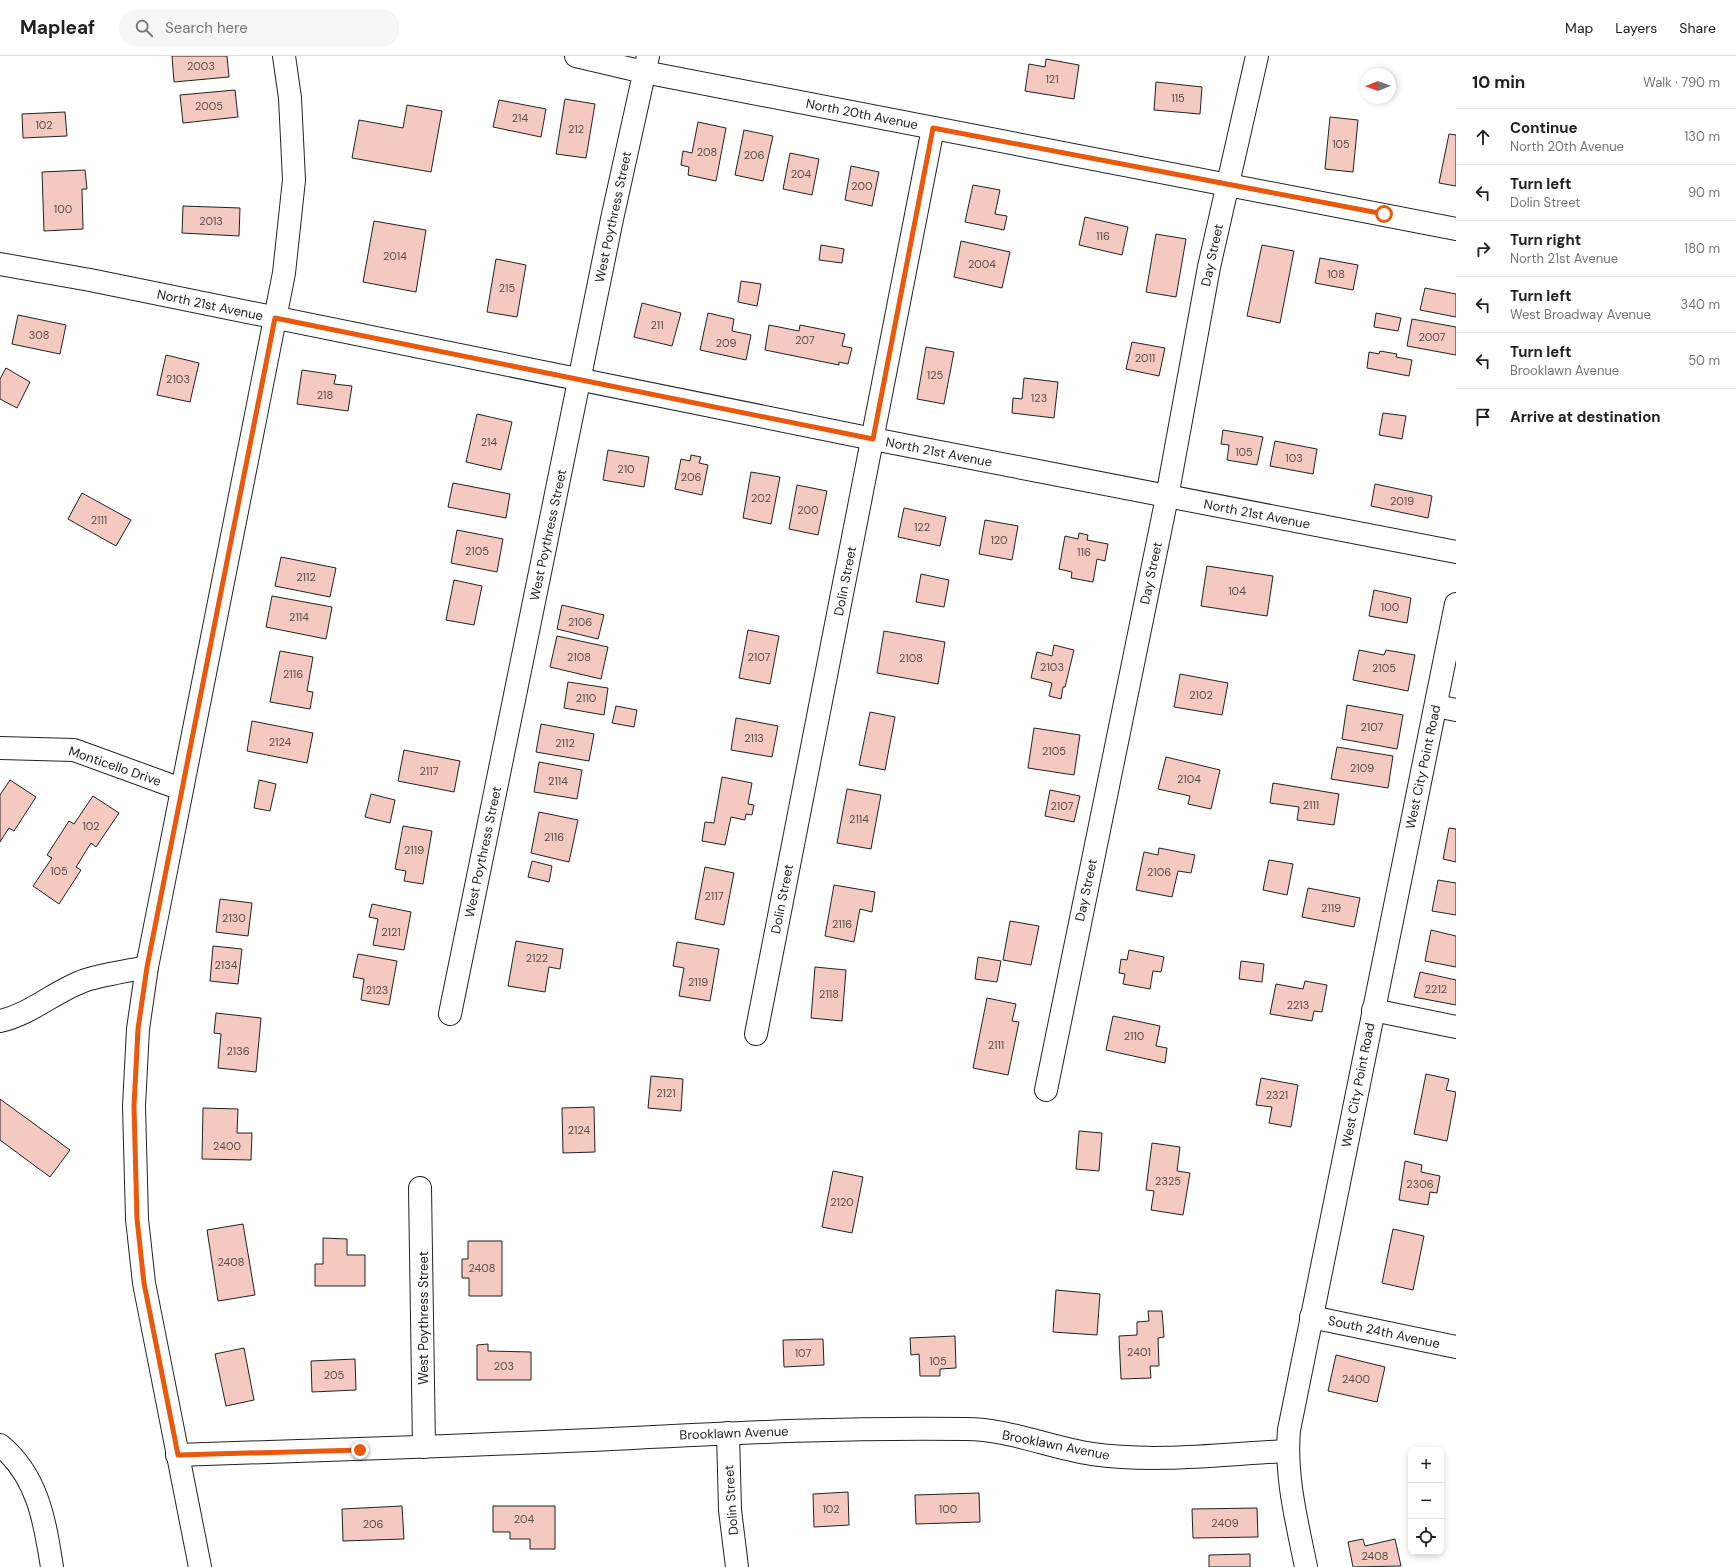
<!DOCTYPE html>
<meta charset="utf-8">
<style>
body{margin:0;font-family:"DM Sans",sans-serif;background:#f6f6f6;color:#202124}
.controls{position:absolute;right:12px;bottom:12px;display:grid;overflow:hidden;border-radius:8px;box-shadow:0 2px 6px #0003}
.controls button{width:36px;height:36px;display:grid;place-items:center;padding:0;border:0;border-bottom:1px solid #e0e0e0;background:#fff;color:#202124;font:20px sans-serif}
.compass{position:absolute;left:1360px;top:12px;width:36px;height:36px;border-radius:50%;background:#fff;box-shadow:0 2px 6px #0003;rotate:269deg}
.stop{position:absolute;width:12px;height:12px;margin:-9px;border:3px solid #ea580c;border-radius:50%;background:#fff}
.stop.end{background:#ea580c;border-color:#fff;box-shadow:0 1px 4px #0008}
.list{margin:0;padding:0;list-style:none}
h2{display:flex;justify-content:space-between;align-items:center;height:52px;margin:0;padding:0 16px;font-size:17px}
h2 small{font-size:13px;font-weight:400;color:#757577}
.list li{display:grid;grid-template-columns:26px 1fr auto;gap:12px;align-items:center;box-sizing:border-box;height:56px;padding:0 16px;border-top:1px solid #e0e0e0}
.list b{display:block;font-size:15px;white-space:nowrap}
.list p{margin:0;font-size:13px;white-space:nowrap;color:#757577}
.list em{font-size:13px;font-style:normal;color:#757577}
.icon{flex:none;width:22px;height:22px;fill:none;stroke:currentColor;stroke-width:2;stroke-linecap:round;stroke-linejoin:round}
.map{position:relative;flex:none;width:1456px;height:1511px;overflow:hidden}
header{display:flex;align-items:center;gap:24px;box-sizing:border-box;height:56px;padding:0 20px;background:#fff;border-bottom:1px solid #e0e0e0}
header strong{font-size:19px}
nav{display:flex;gap:22px;margin-inline-start:auto;font-size:14px}
.search{width:280px;height:36px;background:#f6f6f6;display:flex;align-items:center;gap:10px;box-sizing:border-box;padding:0 14px;border-radius:16px;color:#757577;font-size:15px}
main{display:flex}
aside{flex:1;background:#fff}
.map>svg:first-child{display:block}
.building{fill:#f3c9c0;stroke:#222}
.lines{fill:none;stroke-linecap:round;stroke-linejoin:round}
.minor-casing{stroke:#222;stroke-width:24}
.major-casing{stroke:#222;stroke-width:24}
.minor{stroke:#fff;stroke-width:22}
.major{stroke:#fff;stroke-width:22}
.route{stroke:#ea580c;stroke-width:5}
.labels{text-anchor:middle;dominant-baseline:central;stroke-width:3;stroke-linejoin:round;paint-order:stroke}
.number-label{font-size:11px;fill:#564c4a}
.street-label{font-size:13px;fill:#222;stroke:#fff}
</style>
<header>
<strong>Mapleaf</strong>
<div class="search"><svg class="icon" aria-label="search" viewBox="0 0 24 24"><circle cx="10" cy="10" r="6"/><path d="M15 15l6 6"/></svg>Search here</div>
<nav><a>Map</a><a>Layers</a><a>Share</a></nav>
</header>
<main>
<div class="map">
<svg width="1456" height="1511" viewBox="0 0 1456 1511">
<rect width="100%" height="100%" fill="#fff"/>
<g class="building">
<polygon points="172,0 227,0 229,21 174,26"/>
<polygon points="1046,3 1079,9 1074,43 1025,35 1029,8 1045,11"/>
<polygon points="1156,26 1202,31 1200,58 1154,54"/>
<polygon points="235,34 238,61 183,67 180,39"/>
<polygon points="565,43 595,48 586,102 556,98"/>
<polygon points="499,44 546,53 541,81 493,71"/>
<polygon points="407,49 442,55 431,116 352,102 359,64 403,72"/>
<polygon points="65,56 67,80 23,82 22,58"/>
<polygon points="1330,61 1358,64 1353,116 1325,113"/>
<polygon points="698,66 726,72 716,125 688,119 689,111 681,109 683,95 692,97"/>
<polygon points="744,74 773,80 763,125 735,119"/>
<polygon points="1449,78 1456,79 1456,130 1439,127"/>
<polygon points="790,97 819,103 812,139 783,133"/>
<polygon points="851,110 879,116 872,150 845,144"/>
<polygon points="85,114 87,133 82,133 83,173 44,175 42,116"/>
<polygon points="973,129 1000,134 995,158 1007,160 1004,174 965,166"/>
<polygon points="183,150 240,152 239,180 182,177"/>
<polygon points="1085,161 1128,171 1122,199 1079,189"/>
<polygon points="374,165 426,174 416,236 363,226"/>
<polygon points="1156,178 1186,183 1176,241 1146,236"/>
<polygon points="961,185 1010,196 1002,232 954,221"/>
<polygon points="821,189 844,193 842,207 819,204"/>
<polygon points="1262,189 1294,195 1280,267 1247,260"/>
<polygon points="1320,202 1358,209 1353,234 1315,227"/>
<polygon points="496,203 526,209 517,261 487,256"/>
<polygon points="741,225 761,228 757,250 738,246"/>
<polygon points="1425,232 1456,238 1456,261 1420,254"/>
<polygon points="642,247 681,257 672,290 634,281"/>
<polygon points="708,257 734,263 732,275 751,279 746,304 700,294"/>
<polygon points="1376,257 1401,262 1398,275 1374,271"/>
<polygon points="18,259 66,269 60,298 12,288"/>
<polygon points="1412,263 1456,271 1456,299 1407,290"/>
<polygon points="769,269 799,275 800,269 845,278 842,290 852,292 848,308 839,306 839,309 765,294"/>
<polygon points="1132,286 1165,292 1159,320 1126,313"/>
<polygon points="926,291 954,296 944,348 917,343"/>
<polygon points="1380,295 1397,298 1396,301 1412,304 1409,320 1367,312 1369,296 1379,298"/>
<polygon points="166,299 199,307 190,346 157,339"/>
<polygon points="6,312 30,326 17,352 0,343 0,323"/>
<polygon points="302,314 336,319 334,328 352,330 348,355 297,348"/>
<polygon points="1024,322 1058,326 1054,362 1012,357 1013,342 1022,343"/>
<polygon points="1383,357 1406,360 1402,383 1379,379"/>
<polygon points="477,358 512,366 501,414 466,406"/>
<polygon points="1223,374 1263,381 1257,409 1227,404 1229,389 1221,388"/>
<polygon points="1275,385 1317,393 1313,418 1270,410"/>
<polygon points="608,394 649,401 644,431 603,424"/>
<polygon points="691,399 701,401 699,407 708,409 702,439 675,433 681,403 690,405"/>
<polygon points="751,416 780,421 771,468 743,462"/>
<polygon points="453,427 510,438 506,462 448,451"/>
<polygon points="1375,428 1432,440 1428,462 1371,450"/>
<polygon points="797,429 827,435 818,479 789,473"/>
<polygon points="82,437 131,464 116,490 68,463"/>
<polygon points="904,452 946,461 940,490 898,481"/>
<polygon points="985,464 1018,470 1012,504 979,498"/>
<polygon points="457,474 503,483 497,516 451,507"/>
<polygon points="1079,477 1088,479 1087,484 1108,488 1105,505 1097,503 1093,526 1071,522 1072,516 1059,513 1065,480 1078,483"/>
<polygon points="281,501 336,512 330,541 275,530"/>
<polygon points="1207,510 1273,520 1267,560 1201,550"/>
<polygon points="921,518 949,524 944,551 916,546"/>
<polygon points="454,524 482,530 474,569 446,564"/>
<polygon points="1374,534 1411,542 1407,567 1369,560"/>
<polygon points="272,540 332,551 326,583 266,571"/>
<polygon points="562,549 604,559 598,583 557,573"/>
<polygon points="748,574 779,580 770,628 739,622"/>
<polygon points="884,575 945,586 938,628 877,617"/>
<polygon points="557,580 608,591 601,623 550,611"/>
<polygon points="1054,589 1074,594 1065,631 1063,631 1061,643 1049,640 1052,627 1031,622 1037,596 1052,600"/>
<polygon points="1359,594 1384,599 1386,594 1415,599 1408,635 1353,624"/>
<polygon points="280,595 313,601 307,635 313,636 310,653 270,646"/>
<polygon points="1180,618 1228,627 1222,659 1174,651"/>
<polygon points="568,626 608,632 604,659 564,652"/>
<polygon points="1347,649 1403,659 1397,693 1342,683"/>
<polygon points="616,650 637,654 634,671 612,667"/>
<polygon points="870,656 895,661 885,714 859,709"/>
<polygon points="736,662 778,670 772,701 731,694"/>
<polygon points="252,665 313,677 307,707 247,695"/>
<polygon points="541,668 594,678 589,705 536,696"/>
<polygon points="1034,672 1080,679 1074,719 1028,712"/>
<polygon points="1337,691 1393,700 1388,732 1331,723"/>
<polygon points="404,694 460,705 454,736 398,725"/>
<polygon points="1166,701 1220,714 1211,753 1188,748 1190,740 1158,733"/>
<polygon points="539,706 582,714 577,743 534,736"/>
<polygon points="722,721 752,727 748,748 754,749 752,759 746,758 745,764 731,761 725,789 702,785 705,766 714,767"/>
<polygon points="10,724 36,741 14,775 9,772 0,786 0,739"/>
<polygon points="259,724 276,728 270,755 254,752"/>
<polygon points="1273,727 1339,738 1334,769 1297,764 1299,751 1270,747"/>
<polygon points="847,733 881,739 871,793 837,787"/>
<polygon points="1050,734 1080,740 1074,766 1045,760"/>
<polygon points="371,738 395,744 390,767 365,761"/>
<polygon points="93,740 119,757 96,791 91,787 76,811 81,814 59,848 33,830 52,802 47,799 69,765 74,768"/>
<polygon points="539,756 578,764 569,806 531,797"/>
<polygon points="403,770 432,775 423,828 404,825 406,815 395,813"/>
<polygon points="1449,772 1456,773 1456,806 1443,803"/>
<polygon points="1159,792 1195,799 1191,817 1178,815 1172,841 1136,834 1144,796 1158,799"/>
<polygon points="1269,804 1293,808 1287,839 1263,834"/>
<polygon points="532,805 552,810 549,826 528,821"/>
<polygon points="705,811 734,817 724,869 695,863"/>
<polygon points="1438,824 1456,827 1456,859 1432,855"/>
<polygon points="834,829 875,836 872,856 860,853 854,886 825,880"/>
<polygon points="1308,832 1360,842 1354,871 1302,861"/>
<polygon points="220,843 252,847 248,880 216,876"/>
<polygon points="372,848 411,856 404,894 373,889 378,863 369,861"/>
<polygon points="1010,865 1039,870 1031,909 1003,904"/>
<polygon points="1431,874 1456,880 1456,911 1425,905"/>
<polygon points="516,885 563,893 560,913 549,911 545,936 508,930"/>
<polygon points="677,886 719,893 710,945 679,940 684,912 673,910"/>
<polygon points="213,890 242,893 238,928 210,925"/>
<polygon points="1129,894 1164,901 1161,916 1153,915 1150,933 1123,928 1125,918 1119,917 1121,903 1127,904"/>
<polygon points="358,898 397,905 389,949 361,944 364,923 353,921"/>
<polygon points="978,901 1001,905 997,926 975,923"/>
<polygon points="1241,905 1264,908 1262,926 1239,923"/>
<polygon points="815,911 846,914 842,965 811,962"/>
<polygon points="1420,916 1456,924 1456,949 1414,941"/>
<polygon points="1305,925 1327,929 1322,956 1314,955 1312,965 1270,958 1276,928 1303,933"/>
<polygon points="987,942 1016,948 1012,965 1019,966 1008,1019 973,1012"/>
<polygon points="216,957 261,962 256,1016 218,1012 221,978 214,977"/>
<polygon points="1113,960 1160,970 1156,990 1167,992 1165,1007 1106,994"/>
<polygon points="1426,1018 1449,1023 1446,1034 1456,1036 1447,1085 1414,1078"/>
<polygon points="651,1020 683,1023 681,1055 648,1052"/>
<polygon points="1261,1022 1298,1029 1291,1071 1269,1067 1272,1051 1256,1049"/>
<polygon points="0,1043 70,1094 50,1121 0,1084"/>
<polygon points="594,1051 595,1096 563,1097 562,1052"/>
<polygon points="203,1052 238,1053 237,1077 252,1077 251,1104 202,1103"/>
<polygon points="1079,1075 1102,1077 1099,1115 1076,1113"/>
<polygon points="1152,1087 1180,1091 1177,1115 1190,1117 1183,1159 1151,1154 1154,1135 1146,1134"/>
<polygon points="1405,1105 1422,1109 1421,1116 1440,1120 1437,1137 1430,1136 1428,1149 1399,1144"/>
<polygon points="833,1115 863,1121 852,1177 822,1171"/>
<polygon points="243,1168 255,1239 218,1245 207,1174"/>
<polygon points="1393,1173 1424,1180 1413,1234 1382,1227"/>
<polygon points="323,1182 347,1183 347,1199 365,1199 365,1230 315,1230 315,1208 323,1208"/>
<polygon points="468,1185 502,1185 502,1240 469,1240 469,1222 462,1222 462,1203 468,1203"/>
<polygon points="1056,1234 1100,1238 1097,1279 1053,1276"/>
<polygon points="1148,1255 1162,1255 1164,1281 1158,1282 1159,1310 1150,1310 1151,1322 1121,1323 1119,1280 1137,1279 1137,1266 1149,1265"/>
<polygon points="955,1280 956,1312 940,1313 940,1320 920,1320 919,1298 911,1299 910,1282"/>
<polygon points="823,1283 824,1309 784,1311 783,1284"/>
<polygon points="488,1288 488,1295 531,1296 531,1324 477,1324 477,1289"/>
<polygon points="244,1292 254,1344 226,1350 215,1298"/>
<polygon points="1336,1299 1385,1311 1377,1346 1328,1335"/>
<polygon points="355,1303 356,1334 312,1336 311,1305"/>
<polygon points="848,1436 849,1469 814,1471 813,1438"/>
<polygon points="979,1437 980,1466 916,1468 915,1439"/>
<polygon points="402,1450 404,1483 343,1485 342,1453"/>
<polygon points="493,1450 555,1450 555,1493 530,1493 530,1483 510,1483 510,1476 493,1476"/>
<polygon points="1257,1452 1258,1481 1193,1482 1192,1453"/>
<polygon points="1363,1483 1365,1490 1395,1483 1401,1510 1353,1511 1348,1486"/>
<polygon points="1250,1498 1250,1511 1209,1511 1209,1499"/>
</g>
<g class="lines">
<defs>
<g id="minor">
<polyline points="576,0 644,16 1456,173"/>
<polyline points="0,208 90,224 873,383 1456,496"/>
<polyline points="1436,650 1456,654"/>
<polyline points="0,692 74,694 181,733"/>
<polyline points="1373,954 1456,971"/>
<polyline points="450,958 612,163 648,0"/>
<path d="M0,965C32,958 56,934 86,924C106,918 127,915 147,911"/>
<polyline points="756,978 933,72"/>
<polyline points="1046,1034 1167,441 1209,211 1257,0"/>
<polyline points="420,1132 424,1391"/>
<polyline points="1311,1261 1456,1291"/>
<polyline points="728,1377 730,1454 737,1511"/>
<path d="M0,1389C38,1420 45,1466 52,1511"/>
<path d="M177,1399C316,1395 453,1390 591,1384C716,1378 841,1371 966,1373C1009,1373 1050,1392 1092,1398C1156,1407 1223,1398 1287,1395"/>
<path d="M1306,1511C1297,1466 1285,1421 1289,1374L1456,548"/>
</g>
<polyline id="major" points="200,1511 144,1227 137,1163 134,1050 138,973 147,911 284,217 294,124 290,42 284,0"/>
</defs>
<use href="#minor" class="minor-casing"/>
<use href="#major" class="major-casing"/>
<use href="#minor" class="minor"/>
<use href="#major" class="major"/>
</g>
<g class="lines">
<polyline class="route" points="360,1394 178,1399 144,1227 137,1163 134,1050 138,973 147,911 275,262 873,383 933,72 1384,158"/>
</g>
<g class="labels">
<g class="number-label">
<text x="201" y="10">2003</text>
<text x="1052" y="23">121</text>
<text x="1178" y="42">115</text>
<text x="209" y="50">2005</text>
<text x="520" y="62">214</text>
<text x="44" y="69">102</text>
<text x="576" y="73">212</text>
<text x="1341" y="88">105</text>
<text x="707" y="96">208</text>
<text x="754" y="99">206</text>
<text x="801" y="118">204</text>
<text x="862" y="130">200</text>
<text x="63" y="153">100</text>
<text x="211" y="165">2013</text>
<text x="1103" y="180">116</text>
<text x="395" y="200">2014</text>
<text x="982" y="208">2004</text>
<text x="1336" y="218">108</text>
<text x="507" y="232">215</text>
<text x="657" y="269">211</text>
<text x="39" y="279">308</text>
<text x="1432" y="281">2007</text>
<text x="805" y="284">207</text>
<text x="726" y="287">209</text>
<text x="1145" y="302">2011</text>
<text x="935" y="319">125</text>
<text x="178" y="323">2103</text>
<text x="325" y="339">218</text>
<text x="1039" y="342">123</text>
<text x="489" y="386">214</text>
<text x="1244" y="396">105</text>
<text x="1294" y="402">103</text>
<text x="626" y="413">210</text>
<text x="691" y="421">206</text>
<text x="761" y="442">202</text>
<text x="1402" y="445">2019</text>
<text x="808" y="454">200</text>
<text x="99" y="464">2111</text>
<text x="922" y="471">122</text>
<text x="999" y="484">120</text>
<text x="477" y="495">2105</text>
<text x="1084" y="496">116</text>
<text x="306" y="521">2112</text>
<text x="1237" y="535">104</text>
<text x="1390" y="551">100</text>
<text x="299" y="561">2114</text>
<text x="580" y="566">2106</text>
<text x="579" y="601">2108</text>
<text x="759" y="601">2107</text>
<text x="911" y="602">2108</text>
<text x="1052" y="611">2103</text>
<text x="1384" y="612">2105</text>
<text x="293" y="618">2116</text>
<text x="1201" y="639">2102</text>
<text x="586" y="642">2110</text>
<text x="1372" y="671">2107</text>
<text x="754" y="682">2113</text>
<text x="280" y="686">2124</text>
<text x="565" y="687">2112</text>
<text x="1054" y="695">2105</text>
<text x="1362" y="712">2109</text>
<text x="429" y="715">2117</text>
<text x="1189" y="723">2104</text>
<text x="558" y="725">2114</text>
<text x="1311" y="749">2111</text>
<text x="1062" y="750">2107</text>
<text x="859" y="763">2114</text>
<text x="91" y="770">102</text>
<text x="554" y="781">2116</text>
<text x="414" y="794">2119</text>
<text x="59" y="815">105</text>
<text x="1159" y="816">2106</text>
<text x="714" y="840">2117</text>
<text x="1331" y="852">2119</text>
<text x="234" y="862">2130</text>
<text x="842" y="868">2116</text>
<text x="391" y="876">2121</text>
<text x="537" y="902">2122</text>
<text x="226" y="909">2134</text>
<text x="698" y="926">2119</text>
<text x="1436" y="933">2212</text>
<text x="377" y="934">2123</text>
<text x="829" y="938">2118</text>
<text x="1298" y="949">2213</text>
<text x="1134" y="980">2110</text>
<text x="996" y="989">2111</text>
<text x="238" y="995">2136</text>
<text x="666" y="1037">2121</text>
<text x="1277" y="1039">2321</text>
<text x="579" y="1074">2124</text>
<text x="227" y="1090">2400</text>
<text x="1168" y="1125">2325</text>
<text x="1420" y="1128">2306</text>
<text x="842" y="1146">2120</text>
<text x="231" y="1206">2408</text>
<text x="482" y="1212">2408</text>
<text x="1139" y="1296">2401</text>
<text x="803" y="1297">107</text>
<text x="938" y="1305">105</text>
<text x="504" y="1310">203</text>
<text x="334" y="1319">205</text>
<text x="1356" y="1323">2400</text>
<text x="831" y="1453">102</text>
<text x="948" y="1453">100</text>
<text x="524" y="1463">204</text>
<text x="1225" y="1467">2409</text>
<text x="373" y="1468">206</text>
<text x="1375" y="1500">2408</text>
</g>
<g class="street-label">
<text transform="translate(862 58) rotate(11)">North 20th Avenue</text>
<text transform="translate(613 161) rotate(-78)">West Poythress Street</text>
<text transform="translate(1212 199) rotate(-78)">Day Street</text>
<text transform="translate(210 249) rotate(12)">North 21st Avenue</text>
<text transform="translate(939 396) rotate(11)">North 21st Avenue</text>
<text transform="translate(1257 458) rotate(11)">North 21st Avenue</text>
<text transform="translate(548 479) rotate(-78)">West Poythress Street</text>
<text transform="translate(1151 517) rotate(-78)">Day Street</text>
<text transform="translate(845 525) rotate(-79)">Dolin Street</text>
<text transform="translate(115 710) rotate(19)">Monticello Drive</text>
<text transform="translate(1423 711) rotate(-78)">West City Point Road</text>
<text transform="translate(483 796) rotate(-78)">West Poythress Street</text>
<text transform="translate(1086 834) rotate(-78)">Day Street</text>
<text transform="translate(782 843) rotate(-79)">Dolin Street</text>
<text transform="translate(1358 1029) rotate(-79)">West City Point Road</text>
<text transform="translate(423 1262) rotate(-90)">West Poythress Street</text>
<text transform="translate(1384 1276) rotate(12)">South 24th Avenue</text>
<text transform="translate(734 1377) rotate(-2)">Brooklawn Avenue</text>
<text transform="translate(1056 1389) rotate(11)">Brooklawn Avenue</text>
<text transform="translate(731 1444) rotate(-94)">Dolin Street</text>
</g>
</g>
</svg>
<div class="controls">
<button>+</button>
<button>−</button>
<button><svg class="icon" aria-label="locate" viewBox="0 0 24 24"><circle cx="12" cy="12" r="6"/><path d="M12 2v4M12 18v4M2 12h4M18 12h4"/></svg></button>
</div>
<svg class="compass" viewBox="-18 -18 36 36"><path d="M0-13l5 13h-10z" fill="#e53935"/><path d="M0 13l5-13h-10z" fill="#757577"/></svg>
<div class="stop" style="left:1384px;top:158px"></div>
<div class="stop end" style="left:360px;top:1394px"></div>
</div>
<aside>
<h2>10 min<small>Walk · 790 m</small></h2>
<ul class="list">
<li><svg class="icon" aria-label="ahead" viewBox="0 0 24 24"><path d="M12 20V5M6 11l6-6 6 6"/></svg><div><b>Continue</b><p>North 20th Avenue</p></div><em>130 m</em></li>
<li><svg class="icon" aria-label="left" viewBox="0 0 24 24"><path d="M17 20v-9H6M10 6l-5 5 5 5"/></svg><div><b>Turn left</b><p>Dolin Street</p></div><em>90 m</em></li>
<li><svg class="icon" aria-label="right" viewBox="0 0 24 24"><path d="M7 20v-9h11M14 6l5 5-5 5"/></svg><div><b>Turn right</b><p>North 21st Avenue</p></div><em>180 m</em></li>
<li><svg class="icon" aria-label="left" viewBox="0 0 24 24"><path d="M17 20v-9H6M10 6l-5 5 5 5"/></svg><div><b>Turn left</b><p>West Broadway Avenue</p></div><em>340 m</em></li>
<li><svg class="icon" aria-label="left" viewBox="0 0 24 24"><path d="M17 20v-9H6M10 6l-5 5 5 5"/></svg><div><b>Turn left</b><p>Brooklawn Avenue</p></div><em>50 m</em></li>
<li><svg class="icon" aria-label="arrive" viewBox="0 0 24 24"><path d="M6 21V4h12l-3 4 3 4H6"/></svg><div><b>Arrive at destination</b></div></li>
</ul>
</aside>
</main>
